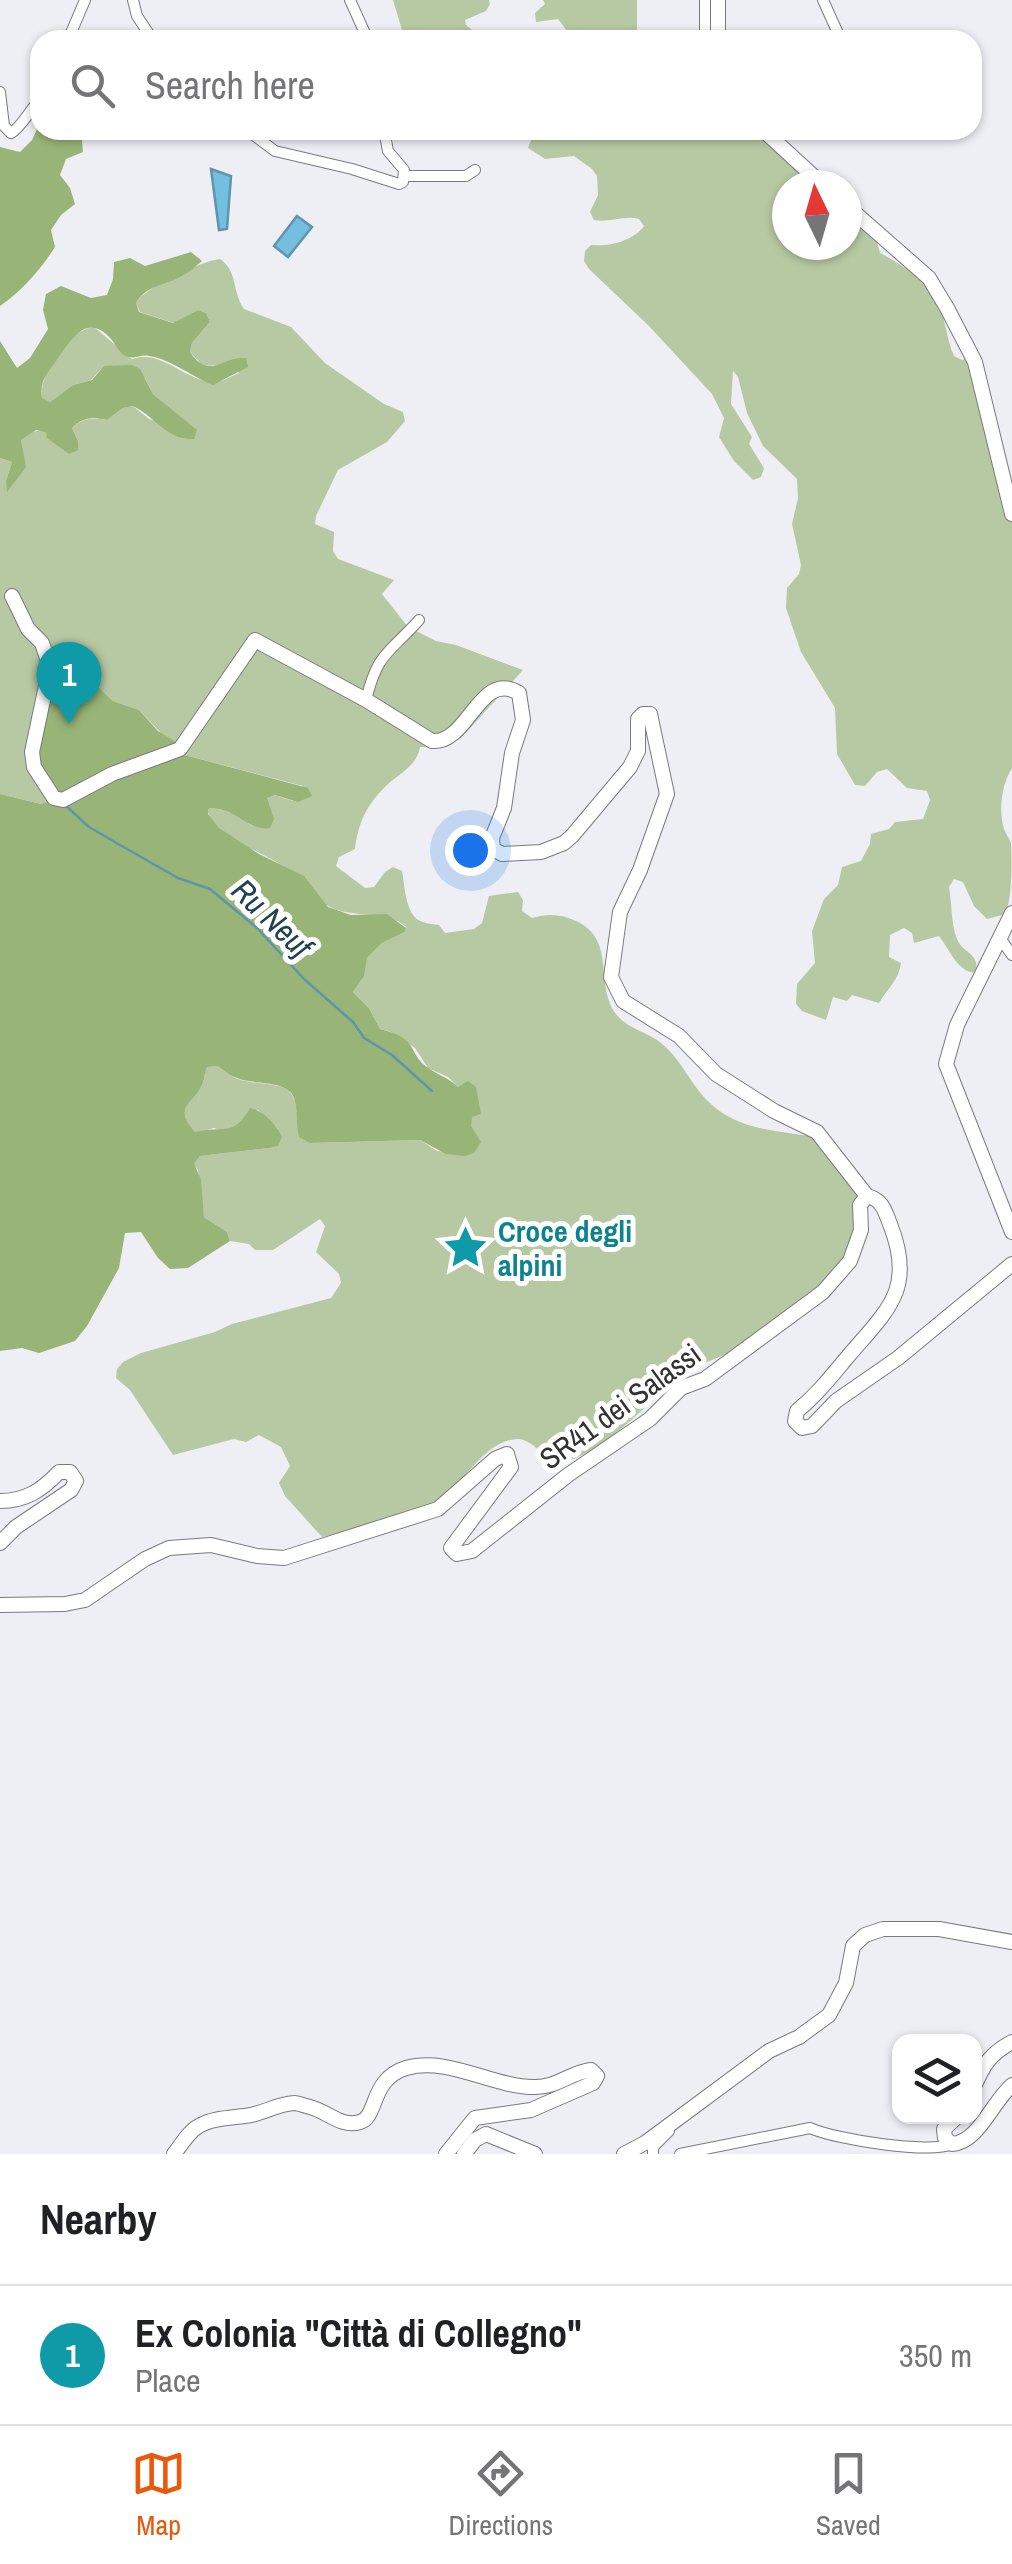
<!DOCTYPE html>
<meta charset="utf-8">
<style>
body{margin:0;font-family:"Archivo Narrow",sans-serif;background:#f6f6f6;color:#202124}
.controls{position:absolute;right:30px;bottom:30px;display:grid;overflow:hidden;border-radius:20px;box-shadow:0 2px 8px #0004}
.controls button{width:90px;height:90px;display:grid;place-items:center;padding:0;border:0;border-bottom:2px solid #e0e0e0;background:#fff;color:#202124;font:50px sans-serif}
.compass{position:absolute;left:772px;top:170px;width:90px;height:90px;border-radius:50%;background:#fff;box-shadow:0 2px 8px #0004;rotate:355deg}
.you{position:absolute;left:470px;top:850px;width:35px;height:35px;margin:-25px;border:8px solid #fff;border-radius:50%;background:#1a73e8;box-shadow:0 0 0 15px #1a73e833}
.badge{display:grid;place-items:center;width:65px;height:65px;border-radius:50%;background:#ea580c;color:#fff;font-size:32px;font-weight:700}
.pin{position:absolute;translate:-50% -82px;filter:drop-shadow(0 2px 5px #0008)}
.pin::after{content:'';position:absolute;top:52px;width:35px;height:30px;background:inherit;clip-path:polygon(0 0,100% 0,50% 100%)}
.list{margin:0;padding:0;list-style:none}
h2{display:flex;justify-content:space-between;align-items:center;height:130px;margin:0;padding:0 40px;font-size:42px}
h2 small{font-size:32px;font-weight:400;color:#757577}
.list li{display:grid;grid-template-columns:65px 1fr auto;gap:30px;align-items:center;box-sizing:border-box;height:140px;padding:0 40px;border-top:2px solid #e0e0e0}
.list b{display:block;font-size:38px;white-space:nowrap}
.list p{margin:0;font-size:32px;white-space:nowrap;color:#757577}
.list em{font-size:32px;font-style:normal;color:#757577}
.icon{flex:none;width:55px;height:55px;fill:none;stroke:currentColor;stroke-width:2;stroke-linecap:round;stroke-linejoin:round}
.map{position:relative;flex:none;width:1012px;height:2154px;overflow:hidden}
.search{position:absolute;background:#fff;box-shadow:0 2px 8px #0004;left:30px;right:30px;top:30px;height:110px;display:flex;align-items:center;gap:25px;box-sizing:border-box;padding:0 35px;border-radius:30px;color:#757577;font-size:38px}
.sheet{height:270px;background:#fff}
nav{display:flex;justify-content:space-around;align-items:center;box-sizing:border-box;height:140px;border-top:2px solid #e0e0e0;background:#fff;font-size:28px;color:#757577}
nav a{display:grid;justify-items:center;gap:5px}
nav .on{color:#ea580c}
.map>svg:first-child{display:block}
.green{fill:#b7c9a3}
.forest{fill:#98b477}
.water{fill:#72bfdf;stroke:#5f95ac;stroke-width:2.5}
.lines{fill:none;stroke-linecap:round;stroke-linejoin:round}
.stream{stroke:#5f95ac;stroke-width:2.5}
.street-casing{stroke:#797a7e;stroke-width:12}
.secondary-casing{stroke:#797a7e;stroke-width:16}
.street{stroke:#fff;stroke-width:10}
.secondary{stroke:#fff;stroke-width:14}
.labels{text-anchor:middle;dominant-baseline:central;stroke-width:10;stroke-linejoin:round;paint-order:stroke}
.culture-label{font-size:30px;font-weight:bold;fill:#0d838f;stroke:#fff;text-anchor:start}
.street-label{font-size:30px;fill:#323234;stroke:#fff}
.water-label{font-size:32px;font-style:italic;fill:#1e4250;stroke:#fff}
</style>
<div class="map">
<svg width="1012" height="2154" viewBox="0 0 1012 2154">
<rect width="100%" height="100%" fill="#eeeff4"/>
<g class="green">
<polygon points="393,0 489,0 490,4 486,11 465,20 466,25 477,34 477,40 405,40"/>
<polygon points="543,0 637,0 637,40 574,40 558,19 536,22 535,13 545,4"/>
<path d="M550,130H757L817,185H787V245H847V212L876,238L880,253C901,264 925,279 937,301C946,318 946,338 954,356L962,360L968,358L1012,520V768C1002,784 998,809 1004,829C1006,834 1009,838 1011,843C1012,863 1012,895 1006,914L987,919L974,906L963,882L954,879L949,887C952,902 951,925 957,939C963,954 980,952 976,973C957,972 950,950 939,936L914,943L912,933L904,928L890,935L889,957L901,963C899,980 887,989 879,1003L852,995L847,1001L833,997L826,1020L802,1011L796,1004L797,984L815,963L812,931L824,899L838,885L842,867L861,861L870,844L871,834L889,829L895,822L923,819L930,800L927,791L907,788L887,769L877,772L865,786L855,785L837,754L835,708L801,652L786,608L787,588L799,574L801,565L792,524L798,498L797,479L763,446L747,413L738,377L733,371L731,404L752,437L749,444L764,468L761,477L753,480L734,461L719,437L724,418L712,394L649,326L589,269L584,261L585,251L591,245C609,247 633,241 644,226L639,219C624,215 610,223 594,220L590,212L598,195L597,176L592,169L574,156L545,159L528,148L533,135Z"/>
<path d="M220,259C238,271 232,292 244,309L291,327L325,363L384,404L403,412L405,421L387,442L338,470L316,516L315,524L334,532L333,551L338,559L394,580L382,594L408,627L436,641L456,645L523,670L462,737L447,747H420C417,768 395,775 382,790C365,808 358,825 355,849L339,857L336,866L365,888L374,887L385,872L393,867L402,871C405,886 405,917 423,922C428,924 434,924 439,925L445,933L474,929L482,923L489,896L518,892L523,900L522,911L532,918C547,913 562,914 576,921C617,940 594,984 616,1014C627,1029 648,1032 661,1043C678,1056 686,1075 699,1091C729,1130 771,1130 816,1137C828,1152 846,1168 855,1185C860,1193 856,1205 856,1214C859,1271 779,1324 734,1350C718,1359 700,1363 685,1373C643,1404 608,1453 555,1465C545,1457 531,1439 518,1439C484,1440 465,1483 440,1500C407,1521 360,1529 322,1537L285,1496L279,1483L290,1466L281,1447L259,1435L246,1442L234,1439L173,1455L130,1390L116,1378L117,1369L123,1362L141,1353L215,1332L232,1324L331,1298L341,1283L339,1274L316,1252L325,1226L320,1219L273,1250H255L249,1244L230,1241L227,1232L204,1217L198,1170L193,1163L199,1156L269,1148L278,1129L258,1110L232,1129L223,1131L214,1128L195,1133C172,1107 194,1104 202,1085C205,1080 204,1073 206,1067L217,1066C223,1070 230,1076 238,1079C251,1084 283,1083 290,1092C301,1105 291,1121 310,1143L420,1140L437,1151L456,1153C472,1123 472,1119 463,1087H458L448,1077L428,1068L415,1048L389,1031L380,1029L369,1008L353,992L361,980L367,958L382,943L405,932L406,927C389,910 354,918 332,908C315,900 302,879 286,868C264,852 213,837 207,809C233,804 247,833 270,827L266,798L275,795L293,801L303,786L181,754L139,710L113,701L93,682L76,675L57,654L50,802L41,804L0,794V458L12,462L6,481L22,450L21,440C36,422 59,435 78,441L72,428C84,417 92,418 107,420L123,408L133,406L149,419L196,430L153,394L145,378L122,366H104L91,380L73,385L50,402L42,399C38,374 69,329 94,327L132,359C165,347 192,391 224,380C229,378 234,375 239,373L228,361L220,365L203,366L190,352L192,343L210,322L206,313L198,310L174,323L140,312L136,303C145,287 201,261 220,259Z"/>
</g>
<g class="forest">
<path d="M40,123V130H81L83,152L66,159L60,175L70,188L75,204L61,215L51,230L55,247C41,269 21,292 0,306V147L20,152L32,140Z"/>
<path d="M191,252L202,261C195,267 188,273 180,277C163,286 147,285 136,303L139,312L173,323L198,310L206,313L210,322L192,343L190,352C210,381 221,356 246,358L248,367L213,385C192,377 171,359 149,356C140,354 135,360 126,356C119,353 116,345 111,339C88,312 72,338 59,357C49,371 39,380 42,398L50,402L73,385L92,380L104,366L132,365L140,369L153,394L197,430L194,439C166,440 156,417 133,406L123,408L107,420C92,417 83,417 72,428L78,441V450L69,454L47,438L46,432L36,430L21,440L26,467L7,492L6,481L12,462L0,458V341L17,368L30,358L48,329L43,310L46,294L61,286L91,298L107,295L113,279L114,262L130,258L145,266Z"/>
<path d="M47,654H57L76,675L93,682L113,701L139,710L158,731L179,744L181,754L308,788L312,796L298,802L275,795L267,798L274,819L270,828C247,832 233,805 208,809V814L219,828L259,854L304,876L328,907L351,915L387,914L406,928L405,932L382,943L367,958L364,976L353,992L369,1008L380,1029C422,1039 406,1054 430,1069C440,1076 449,1078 458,1087L468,1081L476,1087L481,1114L472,1117L471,1126L481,1142L474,1153L465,1156L446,1154L420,1140L310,1143L299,1137C296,1125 298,1110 294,1098C288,1080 254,1085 237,1078C230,1076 223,1070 217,1066L207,1067C204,1073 205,1079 202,1085C194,1104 172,1107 195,1132C222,1125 234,1138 250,1108C262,1110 277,1125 282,1137L278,1146L269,1148L200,1156L194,1163L201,1180L204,1217L227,1232L230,1241L188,1268L170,1269L158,1258L141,1232L125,1233L119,1268L87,1326L75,1341L39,1353L22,1348L0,1351V794L41,804L50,801C46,797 42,793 40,788C34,774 39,667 47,654Z"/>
</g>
<g class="water">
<polygon points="211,169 231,176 227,229 219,230"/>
<polygon points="297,216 312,227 288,257 274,246"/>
</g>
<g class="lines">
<polyline class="stream" points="64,804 89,827 120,845 178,878 210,889 257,928 304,979 353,1022 364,1038 392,1055 432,1091"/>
<defs>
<g id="street">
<polyline points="133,0 137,16 153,40"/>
<polyline points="350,0 368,40"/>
<polyline points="823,0 841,40"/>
<polyline points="68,40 85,0"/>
<polyline points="705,40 705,0"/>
<path d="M0,92L4,126L11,133C22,127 29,110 40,100"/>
<polyline points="247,130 275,151 352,169 399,184 403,182 404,170 388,151 384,130"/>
<polyline points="406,176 466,176 475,170"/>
<path d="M366,700C378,651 389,654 419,620"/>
<polyline points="1000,938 1012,955"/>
<polyline points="653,2154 653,2147 669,2131"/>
<path d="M680,2154L810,2128C837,2140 930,2154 952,2144"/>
</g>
<g id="secondary">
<polyline points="718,40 718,0"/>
<polyline points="763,130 823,185"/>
<polyline points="847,206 929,278 947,308 975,362 1012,514"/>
<path d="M12,596L28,629L42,643L50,667L32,752L34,767L54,798L63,800L112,774L180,749L255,640L366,700L432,741C469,744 479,669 519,693L523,720L512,753L504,808L492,838L493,849L502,854L541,852L564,843L572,836L630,767L638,751V719L643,714H650L667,794L640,870L620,912L611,977L623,1001L679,1036L716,1074L774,1111L817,1132L867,1196"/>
<polyline points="1012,913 957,1025 946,1064 1012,1232"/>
<path d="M0,1501C26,1501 42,1490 59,1472H70L76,1481L71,1490L16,1527L0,1543"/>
<path d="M0,1605L65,1604L85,1600L145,1559L169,1548L211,1545L257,1556L284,1558L438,1509L495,1459L507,1454L511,1467L451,1548L457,1554L472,1551L568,1475L650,1419L681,1388L705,1379L823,1292L850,1261L861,1230L860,1205L867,1196C882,1199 885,1211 890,1224C915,1287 890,1308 850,1354C833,1374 818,1394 797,1411L795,1421L802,1428L812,1426L836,1401L898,1358L1012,1264"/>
<path d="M974,2087C983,2065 991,2053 1012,2042"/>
<path d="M958,2116L944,2129L945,2138L952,2144C979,2142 992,2102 1012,2085"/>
<path d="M174,2154C181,2145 189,2131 199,2126C214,2117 234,2118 251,2115C265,2112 281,2103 295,2103C296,2103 310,2107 310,2107C327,2111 341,2128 360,2122C378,2117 370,2079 406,2068C448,2056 492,2087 534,2087C556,2088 571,2072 591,2070L597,2076L593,2083L531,2110L475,2118L446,2154"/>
<polyline points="464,2154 475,2140 486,2134 535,2154"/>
<polyline points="624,2154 645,2143 769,2051 799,2037 829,2015 846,1983 853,1946 865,1935 883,1929 939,1929 1012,1942"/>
</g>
</defs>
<use href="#street" class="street-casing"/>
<use href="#secondary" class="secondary-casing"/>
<use href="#street" class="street"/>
<use href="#secondary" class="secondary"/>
</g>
<defs>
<symbol id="sight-bare" viewBox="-9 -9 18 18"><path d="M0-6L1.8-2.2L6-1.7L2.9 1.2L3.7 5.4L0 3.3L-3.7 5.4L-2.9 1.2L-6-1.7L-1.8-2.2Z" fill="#0f9aa8" stroke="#fff" stroke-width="2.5" paint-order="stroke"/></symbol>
</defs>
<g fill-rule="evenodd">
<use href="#sight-bare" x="434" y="1216" width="63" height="63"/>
</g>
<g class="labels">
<g class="culture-label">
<text x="498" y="1231">Croce degli<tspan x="498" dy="34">alpini</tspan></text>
</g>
<g class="street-label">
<text transform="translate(620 1406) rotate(-36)">SR41 dei Salassi</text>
</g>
<g class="water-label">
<text transform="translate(272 918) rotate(44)">Ru Neuf</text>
</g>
</g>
</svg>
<div class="controls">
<button><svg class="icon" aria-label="layers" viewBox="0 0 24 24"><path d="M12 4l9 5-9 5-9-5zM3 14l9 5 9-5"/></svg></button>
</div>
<svg class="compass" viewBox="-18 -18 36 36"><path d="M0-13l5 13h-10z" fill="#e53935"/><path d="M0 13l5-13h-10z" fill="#757577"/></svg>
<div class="you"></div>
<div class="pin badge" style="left:69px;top:724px;background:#0f9aa8">1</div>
<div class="search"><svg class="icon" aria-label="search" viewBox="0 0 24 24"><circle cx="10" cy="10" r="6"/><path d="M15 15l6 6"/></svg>Search here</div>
</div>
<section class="sheet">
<h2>Nearby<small></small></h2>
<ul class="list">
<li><span class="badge" style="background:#0f9aa8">1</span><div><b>Ex Colonia &quot;Città di Collegno&quot;</b><p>Place</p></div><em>350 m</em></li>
</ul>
</section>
<nav>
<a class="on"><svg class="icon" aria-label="map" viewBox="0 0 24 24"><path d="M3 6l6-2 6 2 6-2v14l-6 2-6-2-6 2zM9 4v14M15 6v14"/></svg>Map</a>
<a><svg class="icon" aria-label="directions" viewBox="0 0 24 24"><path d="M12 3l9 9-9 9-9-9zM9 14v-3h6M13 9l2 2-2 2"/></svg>Directions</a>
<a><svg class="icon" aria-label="saved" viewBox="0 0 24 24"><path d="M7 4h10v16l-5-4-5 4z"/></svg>Saved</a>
</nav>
